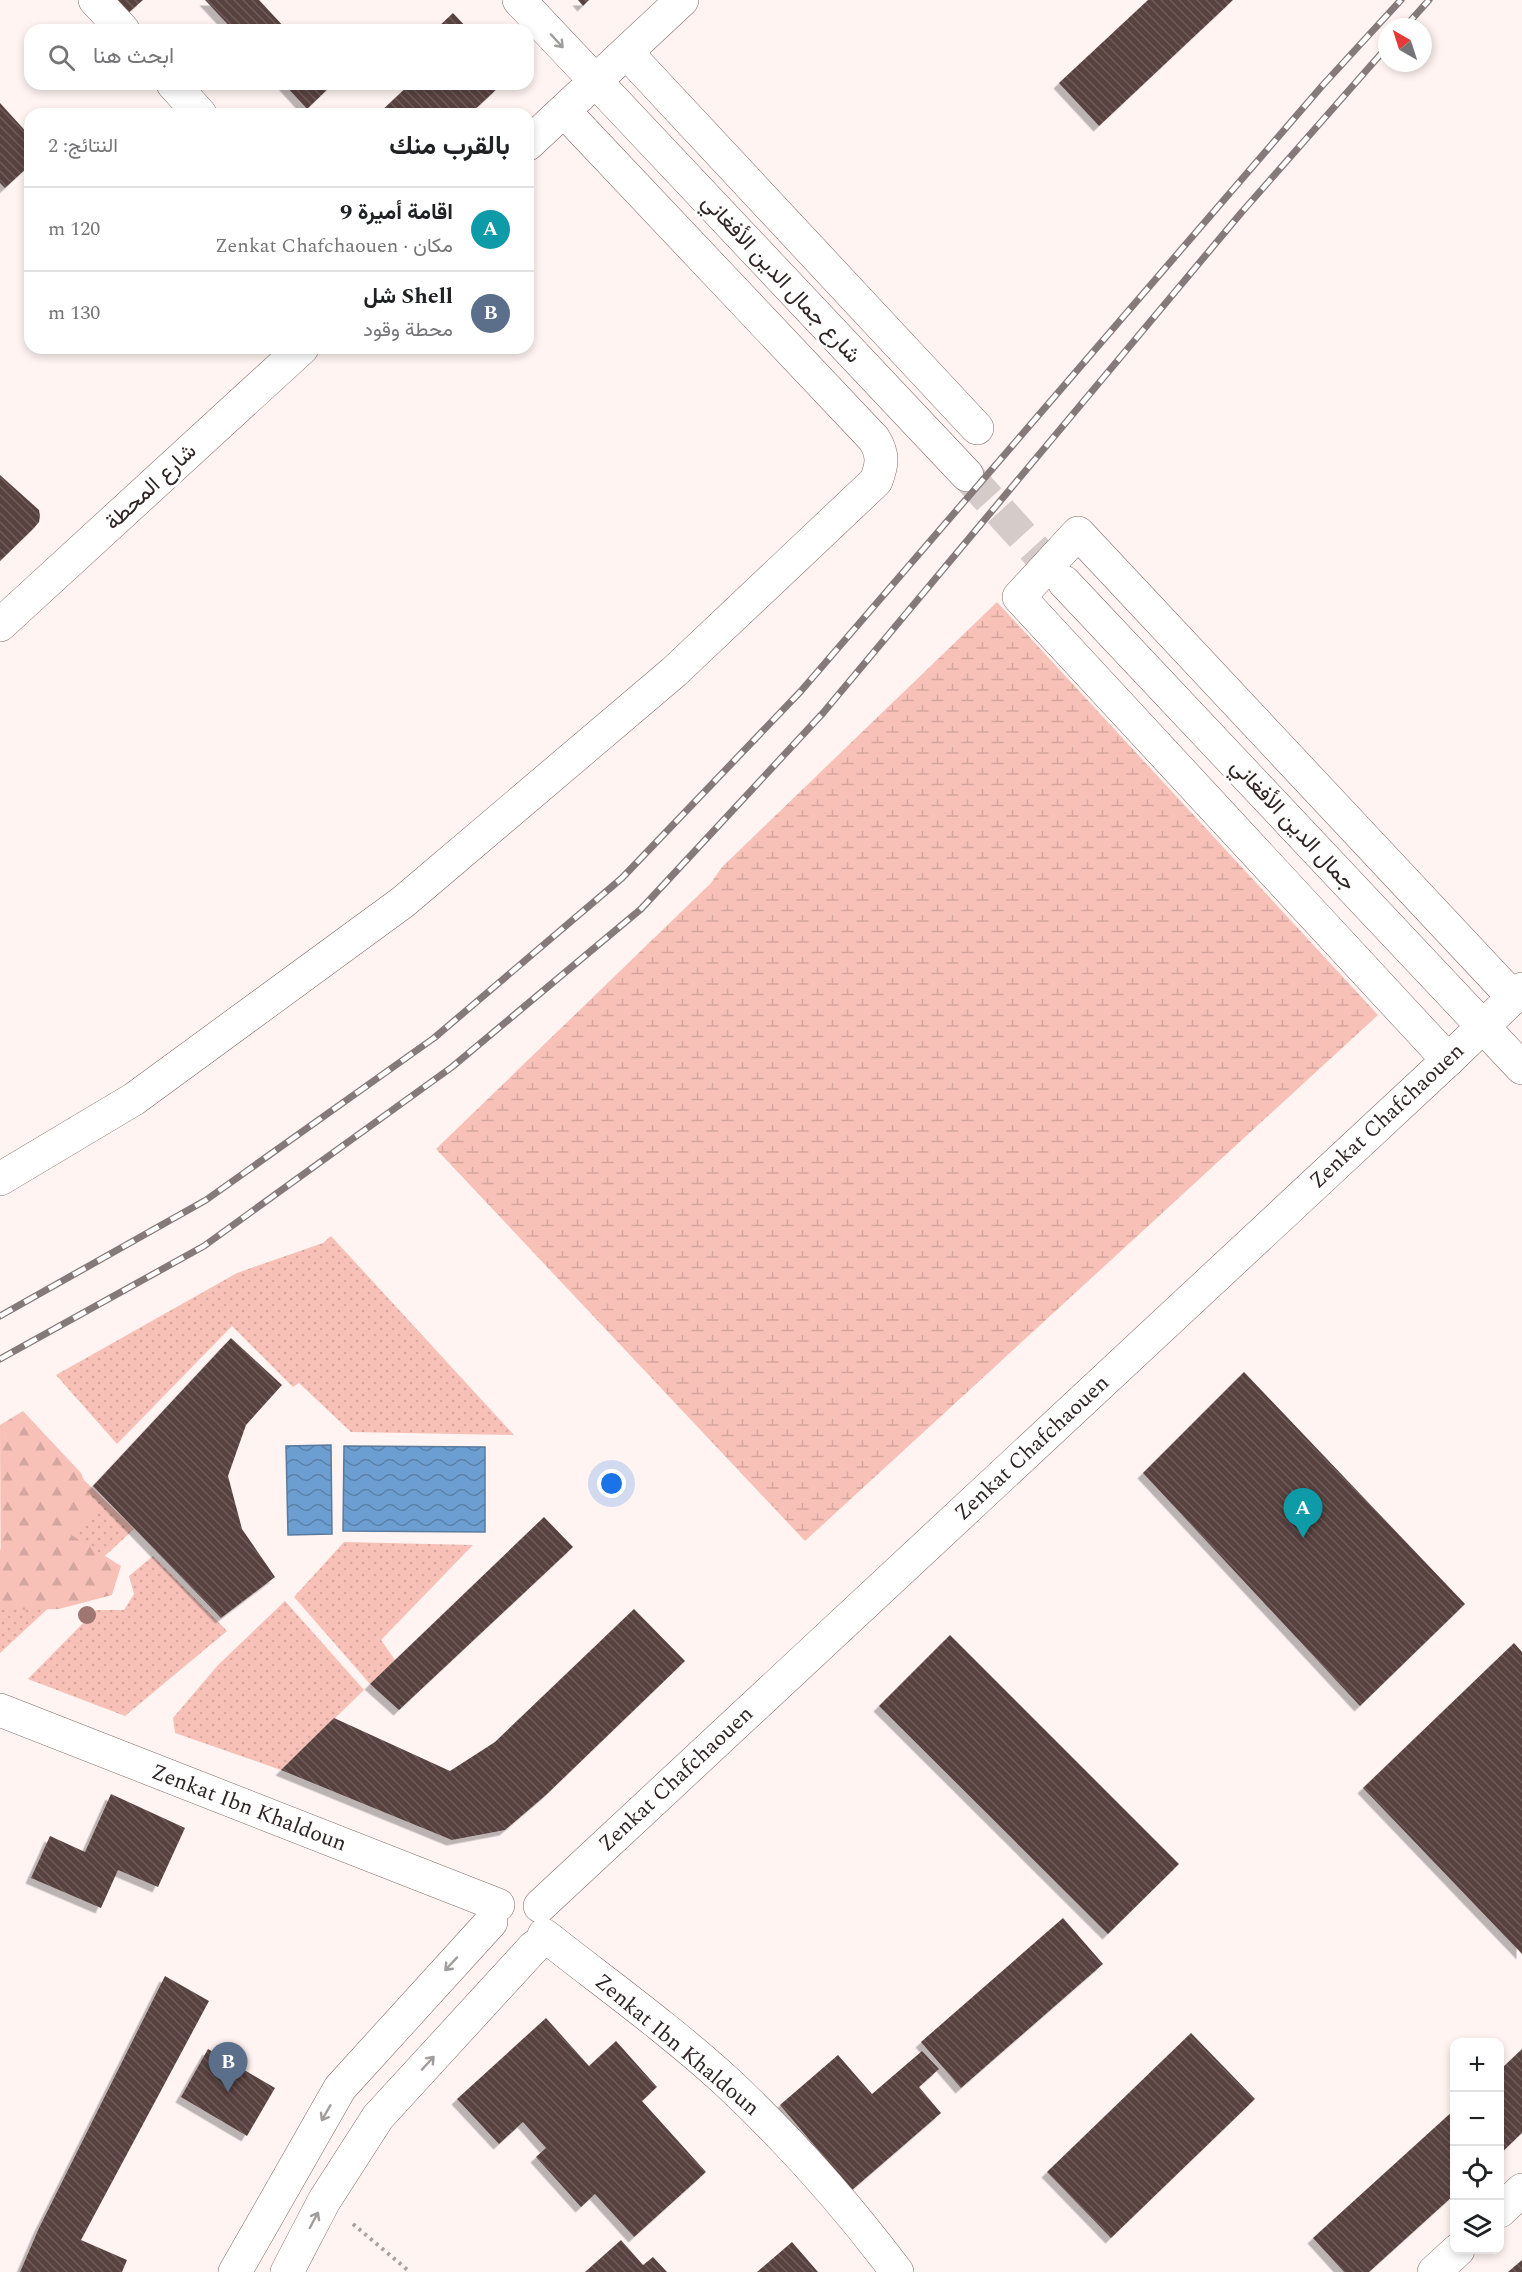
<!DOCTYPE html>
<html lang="ar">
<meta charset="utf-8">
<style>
body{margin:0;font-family:Spectral,Vazirmatn,serif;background:#f2f2f2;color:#202124;direction:rtl}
.controls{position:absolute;right:18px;bottom:18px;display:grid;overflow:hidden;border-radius:12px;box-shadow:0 3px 9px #0003}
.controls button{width:54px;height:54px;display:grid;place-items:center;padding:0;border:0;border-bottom:2px solid #e0e0e0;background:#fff;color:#202124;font:30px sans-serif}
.compass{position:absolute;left:1378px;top:18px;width:54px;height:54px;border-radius:50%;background:#fff;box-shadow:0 3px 9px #0003;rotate:321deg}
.you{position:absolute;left:612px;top:1484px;width:21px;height:21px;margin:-15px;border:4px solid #fff;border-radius:50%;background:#1a73e8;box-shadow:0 0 0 9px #1a73e833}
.badge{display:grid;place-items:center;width:39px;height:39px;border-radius:50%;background:#111827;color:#fff;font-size:20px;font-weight:700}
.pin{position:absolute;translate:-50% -50px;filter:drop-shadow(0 2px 3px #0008)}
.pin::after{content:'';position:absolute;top:32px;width:21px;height:18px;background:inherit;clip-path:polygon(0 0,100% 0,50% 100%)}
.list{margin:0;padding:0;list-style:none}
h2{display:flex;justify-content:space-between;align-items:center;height:78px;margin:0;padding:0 24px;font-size:26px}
h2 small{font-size:20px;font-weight:400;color:#757577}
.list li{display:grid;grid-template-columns:39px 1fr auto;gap:18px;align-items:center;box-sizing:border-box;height:84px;padding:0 24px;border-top:2px solid #e0e0e0}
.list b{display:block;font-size:22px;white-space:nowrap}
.list p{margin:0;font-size:20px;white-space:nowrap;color:#757577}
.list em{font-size:20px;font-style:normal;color:#757577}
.icon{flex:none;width:33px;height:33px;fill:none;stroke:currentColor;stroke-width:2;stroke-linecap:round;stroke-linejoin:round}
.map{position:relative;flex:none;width:1522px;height:2272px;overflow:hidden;direction:ltr}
.search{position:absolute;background:#fff;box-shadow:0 3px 9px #0003;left:24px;top:24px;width:510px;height:66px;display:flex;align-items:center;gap:15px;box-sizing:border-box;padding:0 21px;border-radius:18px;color:#757577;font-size:22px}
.panel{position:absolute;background:#fff;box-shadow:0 3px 9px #0003;left:24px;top:108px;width:510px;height:246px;border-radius:18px;direction:rtl}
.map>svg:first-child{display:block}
.grass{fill:url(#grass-dots)}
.forest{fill:url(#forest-firs)}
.wetland{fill:url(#wetland-marsh)}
.water{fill:url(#water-waves);stroke:#5a7a9d;stroke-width:1.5}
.building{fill:url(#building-back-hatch);filter:url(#shadow)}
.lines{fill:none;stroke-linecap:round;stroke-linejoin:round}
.minor-tunnel{stroke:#d5cbc9;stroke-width:33;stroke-dasharray:33 16;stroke-linecap:butt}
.minor-casing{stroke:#816965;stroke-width:34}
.path{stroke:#aba19f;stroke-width:4;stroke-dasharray:3 4.5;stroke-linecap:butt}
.minor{stroke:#fff;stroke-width:33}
.rail-casing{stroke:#857a79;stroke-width:7}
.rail{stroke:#fff;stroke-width:4.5;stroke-dasharray:14;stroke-linecap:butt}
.tree{fill:#9f7672}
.oneway{stroke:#a19d9c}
.labels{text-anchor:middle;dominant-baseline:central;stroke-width:6;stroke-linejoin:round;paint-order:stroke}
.street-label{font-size:22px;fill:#2f2524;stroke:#fff}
</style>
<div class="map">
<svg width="1522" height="2272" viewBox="0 0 1522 2272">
<defs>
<pattern id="grass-dots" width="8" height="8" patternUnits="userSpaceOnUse" patternTransform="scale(1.5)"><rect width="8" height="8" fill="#f8c1b8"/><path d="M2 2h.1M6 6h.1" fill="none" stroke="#d5a69e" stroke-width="1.8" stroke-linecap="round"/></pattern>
<pattern id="forest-firs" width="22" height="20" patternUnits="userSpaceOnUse" patternTransform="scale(1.5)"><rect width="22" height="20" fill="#f8c1b8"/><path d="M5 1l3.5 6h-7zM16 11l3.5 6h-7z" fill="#d5a69e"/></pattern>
<pattern id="wetland-marsh" width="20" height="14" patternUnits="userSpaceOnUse" patternTransform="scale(1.5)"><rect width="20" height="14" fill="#f8c1b8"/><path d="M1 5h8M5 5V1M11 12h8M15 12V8" fill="none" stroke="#d5a69e"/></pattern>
<pattern id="water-waves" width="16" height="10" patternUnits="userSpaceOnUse" patternTransform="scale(1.5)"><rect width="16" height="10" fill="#6d9ed1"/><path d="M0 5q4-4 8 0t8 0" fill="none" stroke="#5a81a9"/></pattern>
<pattern id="building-back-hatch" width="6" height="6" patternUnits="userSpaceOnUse" patternTransform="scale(1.5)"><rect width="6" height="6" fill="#594340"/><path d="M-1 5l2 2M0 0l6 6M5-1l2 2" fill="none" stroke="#6e5c59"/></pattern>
<filter id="shadow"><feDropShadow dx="-5.5" dy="5.5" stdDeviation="0" flood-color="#0004"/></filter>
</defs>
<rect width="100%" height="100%" fill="#fff4f2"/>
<g class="grass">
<polygon points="331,1236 514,1435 351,1432 299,1383 293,1387 232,1326 117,1444 56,1375 237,1273 323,1243"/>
<polygon points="83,1479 134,1529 0,1653 0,1550"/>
<polygon points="344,1542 473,1545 381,1640 395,1660 370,1684 294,1597"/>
<polygon points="153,1556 227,1631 125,1716 28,1679 96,1610 124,1610 134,1594 129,1576"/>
<polygon points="285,1601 364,1690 281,1770 175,1733 173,1718 218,1665"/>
</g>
<polygon class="forest" points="23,1411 81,1473 95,1509 70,1534 121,1566 112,1595 59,1609 1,1610 0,1425"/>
<polygon class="wetland" points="997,602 1378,1015 805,1541 436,1149 711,883 722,867"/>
<g class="water">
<polygon points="331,1445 332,1534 288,1535 286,1446"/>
<polygon points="344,1446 485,1447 485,1532 343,1531"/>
</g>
<g class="building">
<polygon points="114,0 143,0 127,14"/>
<polygon points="205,0 259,0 287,30 233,30"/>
<polygon points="578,0 589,0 583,6"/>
<polygon points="1148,0 1233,0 1099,126 1059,83"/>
<polygon points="453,13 469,30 435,30"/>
<polygon points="284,84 333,84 307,109"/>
<polygon points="410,84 496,84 499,87 470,114 378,114"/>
<polygon points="0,103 30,136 30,165 5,188 0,183"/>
<polygon points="0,475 39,510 40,516 39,522 34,528 0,561"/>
<polygon points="231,1338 282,1385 246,1425 228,1476 242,1529 275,1577 221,1618 93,1486"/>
<polygon points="1244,1372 1465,1604 1360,1706 1143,1473"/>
<polygon points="544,1517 573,1547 399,1710 370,1684"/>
<polygon points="634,1609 685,1661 546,1795 505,1830 452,1840 281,1770 334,1718 450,1771 495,1742"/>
<polygon points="950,1635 1179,1864 1108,1934 879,1706"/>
<polygon points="1514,1643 1522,1652 1522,1954 1363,1788"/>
<polygon points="111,1794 185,1828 158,1887 118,1870 101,1908 31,1878 50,1836 85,1852"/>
<polygon points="1063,1918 1103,1964 961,2088 921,2042"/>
<polygon points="165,1976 209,2001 81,2240 127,2260 122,2272 20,2272 39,2228"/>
<polygon points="546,2018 589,2066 616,2041 657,2087 642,2101 706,2172 634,2237 595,2194 581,2207 536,2157 546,2148 523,2122 499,2144 457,2099"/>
<polygon points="1191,2033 1255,2099 1111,2238 1047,2172"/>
<polygon points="208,2049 275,2088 247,2136 181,2097"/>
<polygon points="1522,2049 1522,2133 1500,2154 1500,2070"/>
<polygon points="922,2051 939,2069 919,2087 941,2113 852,2190 780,2105 838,2055 872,2094"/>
<polygon points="1454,2110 1454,2195 1369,2272 1344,2272 1313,2238"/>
<polygon points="621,2240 643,2265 653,2257 667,2272 585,2272"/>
<polygon points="792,2242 818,2272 757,2272"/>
<polygon points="1522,2260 1522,2272 1508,2272"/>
</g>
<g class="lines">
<polyline class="minor-tunnel" points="967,475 1064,582"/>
<defs>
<g id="minor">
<polyline points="95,0 123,30"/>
<polyline points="519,0 967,475"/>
<polyline points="627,53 977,428"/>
<polyline points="173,84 200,114"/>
<polyline points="528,144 682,0"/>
<polyline points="1064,582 1522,1068"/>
<polyline points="0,625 302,348"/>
<polyline points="1448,1060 1019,597 1078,533 1513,997"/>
<path d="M0,1179L134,1099L403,902L674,672L876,481C882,465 884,455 874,439L564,111"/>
<polyline points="0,1710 498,1905"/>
<polyline points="540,1906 1448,1060 1522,989"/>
<path d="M544,1935C605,1983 669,2029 726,2081C788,2139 846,2204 897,2272"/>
<polyline points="1500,2211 1522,2190"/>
<polyline points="235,2272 340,2088 491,1922"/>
<polyline points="287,2272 324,2201 378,2117 534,1947"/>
<polyline points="1434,2272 1458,2250"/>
</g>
</defs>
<use href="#minor" class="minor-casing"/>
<polyline class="path" points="353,2224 410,2272"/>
<use href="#minor" class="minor"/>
<defs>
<g id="rail">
<polyline points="1405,27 1429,0"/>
<polyline points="0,1316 206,1200 434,1038 622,878 801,691 1322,86 1401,0"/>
<polyline points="0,1359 204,1246 452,1067 641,909 823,713 1241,213 1387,47"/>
</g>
</defs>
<use href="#rail" class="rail-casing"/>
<use href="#rail" class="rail"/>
</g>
<circle class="tree" cx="87" cy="1615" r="9"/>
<defs><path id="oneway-shaft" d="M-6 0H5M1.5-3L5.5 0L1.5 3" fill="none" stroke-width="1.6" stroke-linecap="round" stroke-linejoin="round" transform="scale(1.5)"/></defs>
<g class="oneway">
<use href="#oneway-shaft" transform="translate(557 41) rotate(47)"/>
<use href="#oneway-shaft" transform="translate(451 1964) rotate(133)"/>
<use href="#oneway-shaft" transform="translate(428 2063) rotate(-47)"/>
<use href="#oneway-shaft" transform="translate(326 2113) rotate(120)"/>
<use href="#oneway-shaft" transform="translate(314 2220) rotate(-62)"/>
</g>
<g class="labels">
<g class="street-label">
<text transform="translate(781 279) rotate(47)">شارع جمال الدين الأفغاني</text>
<text transform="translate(151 487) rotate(-43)">شارع المحطة</text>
<text transform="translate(1293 825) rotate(47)">جمال الدين الأفغاني</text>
<text transform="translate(1387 1116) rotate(-43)">Zenkat Chafchaouen</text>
<text transform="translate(1032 1448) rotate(-43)">Zenkat Chafchaouen</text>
<text transform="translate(676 1779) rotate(-43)">Zenkat Chafchaouen</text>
<text transform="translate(249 1808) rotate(21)">Zenkat Ibn Khaldoun</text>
<text transform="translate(677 2045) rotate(40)">Zenkat Ibn Khaldoun</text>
</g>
</g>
</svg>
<div class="controls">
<button>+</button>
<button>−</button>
<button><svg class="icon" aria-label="locate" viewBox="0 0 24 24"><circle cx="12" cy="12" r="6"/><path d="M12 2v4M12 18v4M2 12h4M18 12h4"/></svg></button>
<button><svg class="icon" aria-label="layers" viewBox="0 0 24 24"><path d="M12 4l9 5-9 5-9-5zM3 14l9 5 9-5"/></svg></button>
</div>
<svg class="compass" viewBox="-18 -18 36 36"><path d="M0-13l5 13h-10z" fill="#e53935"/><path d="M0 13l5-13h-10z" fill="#757577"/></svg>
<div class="you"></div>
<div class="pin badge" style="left:1303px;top:1538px;background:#0f9aa8">A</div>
<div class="pin badge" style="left:228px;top:2092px;background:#5c6f8a">B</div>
<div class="search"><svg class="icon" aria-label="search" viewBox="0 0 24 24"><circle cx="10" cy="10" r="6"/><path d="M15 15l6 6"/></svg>ابحث هنا</div>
<section class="panel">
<h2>بالقرب منك<small>النتائج: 2</small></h2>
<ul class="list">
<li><span class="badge" style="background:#0f9aa8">A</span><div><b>اقامة أميرة 9</b><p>مكان · Zenkat Chafchaouen</p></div><em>120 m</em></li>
<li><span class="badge" style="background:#5c6f8a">B</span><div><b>Shell شل</b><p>محطة وقود</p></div><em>130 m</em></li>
</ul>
</section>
</div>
